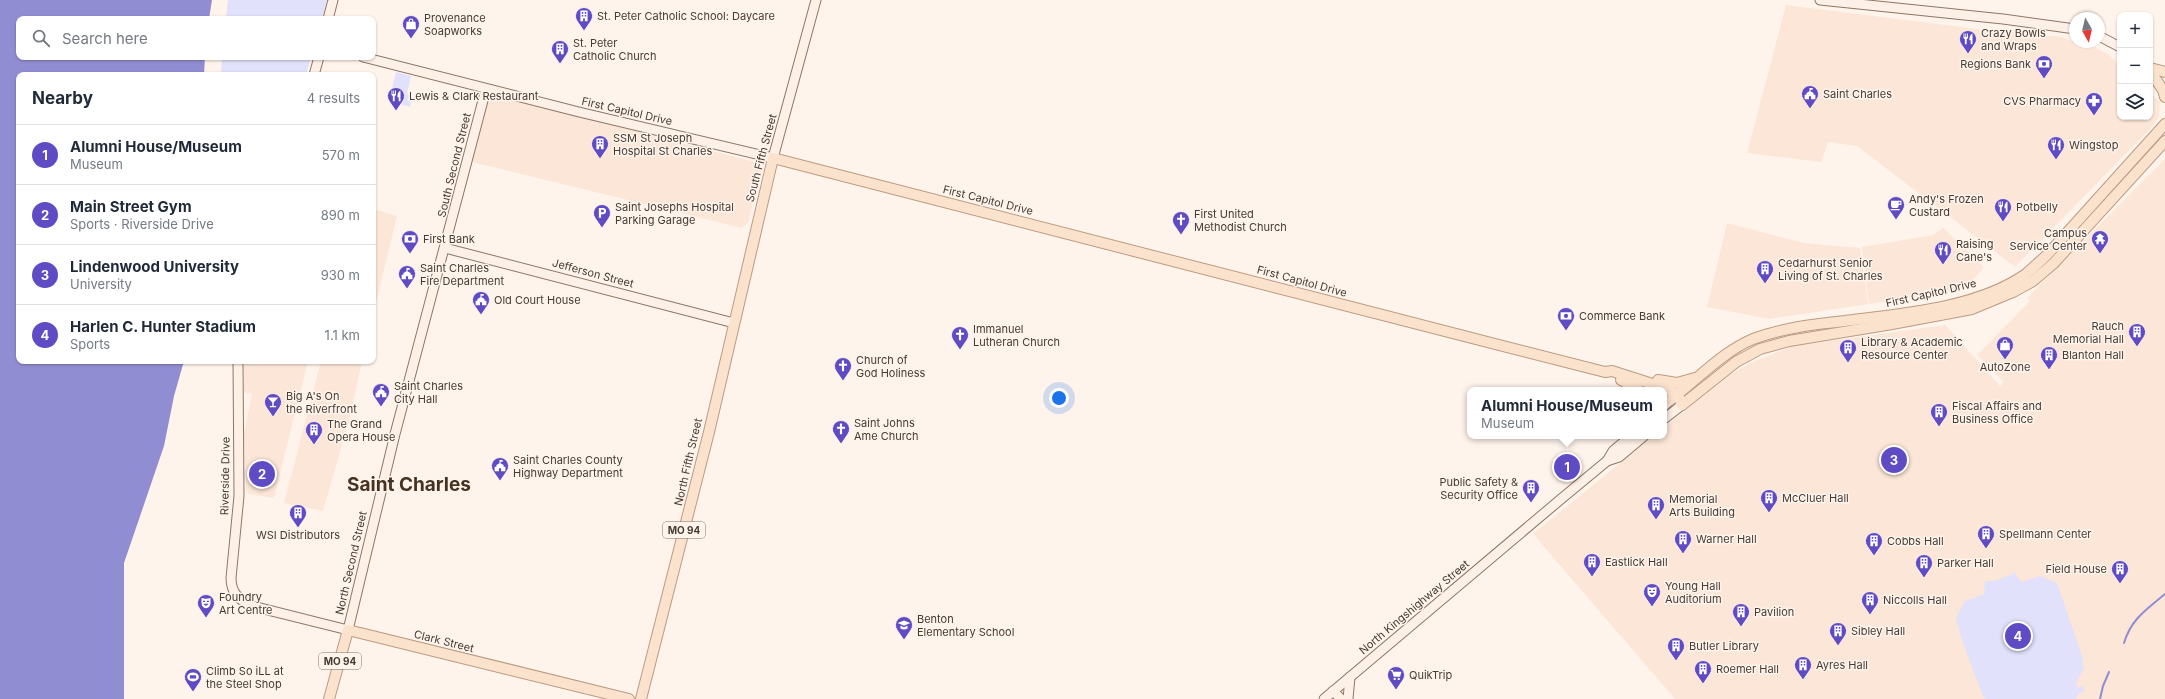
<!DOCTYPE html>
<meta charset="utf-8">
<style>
body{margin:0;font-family:Inter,sans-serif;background:#f2f2f3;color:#1f2937}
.controls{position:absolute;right:12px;top:12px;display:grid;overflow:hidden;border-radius:8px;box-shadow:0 1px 3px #0004}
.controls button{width:36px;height:36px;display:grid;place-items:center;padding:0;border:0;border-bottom:1px solid #e0e1e3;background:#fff;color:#1f2937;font:20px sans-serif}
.compass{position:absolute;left:2069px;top:12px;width:36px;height:36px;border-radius:50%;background:#fff;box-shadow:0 1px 3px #0004;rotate:172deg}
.you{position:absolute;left:1059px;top:398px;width:14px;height:14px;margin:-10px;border:3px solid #fff;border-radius:50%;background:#1a73e8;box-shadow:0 0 0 6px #1a73e833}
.badge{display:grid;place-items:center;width:26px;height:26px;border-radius:50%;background:#5f4bc3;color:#fff;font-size:13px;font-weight:700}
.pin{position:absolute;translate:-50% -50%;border:2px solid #fff;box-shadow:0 1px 4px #0006}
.popup{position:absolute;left:1467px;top:387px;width:200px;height:52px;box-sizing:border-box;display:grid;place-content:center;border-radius:8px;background:#fff;filter:drop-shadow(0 1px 3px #0005);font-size:13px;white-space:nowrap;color:#747a83}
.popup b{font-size:15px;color:#1f2937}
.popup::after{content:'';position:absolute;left:50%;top:100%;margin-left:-8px;border:8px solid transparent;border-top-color:#fff}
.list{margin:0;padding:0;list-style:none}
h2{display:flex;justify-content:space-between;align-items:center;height:52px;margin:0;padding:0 16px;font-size:17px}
h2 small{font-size:13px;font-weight:400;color:#747a83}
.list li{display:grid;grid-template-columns:26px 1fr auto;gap:12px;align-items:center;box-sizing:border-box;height:60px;padding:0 16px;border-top:1px solid #e0e1e3}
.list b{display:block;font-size:15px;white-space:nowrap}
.list p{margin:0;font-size:13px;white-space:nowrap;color:#747a83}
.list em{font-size:13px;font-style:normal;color:#747a83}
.icon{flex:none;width:22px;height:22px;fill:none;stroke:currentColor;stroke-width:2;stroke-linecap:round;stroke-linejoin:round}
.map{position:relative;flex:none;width:2165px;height:699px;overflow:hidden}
.search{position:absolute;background:#fff;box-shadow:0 1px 3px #0004;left:16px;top:16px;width:360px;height:44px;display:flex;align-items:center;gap:10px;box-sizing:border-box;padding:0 14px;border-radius:8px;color:#747a83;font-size:15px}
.panel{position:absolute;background:#fff;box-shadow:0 1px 3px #0004;left:16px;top:72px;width:360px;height:292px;border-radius:8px}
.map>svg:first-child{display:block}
.built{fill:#fbe6d7}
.green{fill:#e1e1fc}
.water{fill:#918dd3}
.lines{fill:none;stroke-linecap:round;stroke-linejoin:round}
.stream{stroke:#918dd3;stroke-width:2}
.secondary-casing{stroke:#8e7664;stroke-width:11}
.primary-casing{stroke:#ba9b82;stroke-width:12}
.secondary{stroke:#fdf0e6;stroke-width:9}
.primary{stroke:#fbe2cd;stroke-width:10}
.labels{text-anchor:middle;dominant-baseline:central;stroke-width:3;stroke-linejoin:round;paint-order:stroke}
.shield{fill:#fff4ec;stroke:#7d726a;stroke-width:1}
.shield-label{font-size:10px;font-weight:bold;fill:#453b33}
.poi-label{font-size:11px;fill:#453b33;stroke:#fff4ec;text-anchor:start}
.street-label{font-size:11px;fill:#453b33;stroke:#fff4ec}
.town-label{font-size:19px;font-weight:bold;fill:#473222;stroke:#fff4ec}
</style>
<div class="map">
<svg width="2165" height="699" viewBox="0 0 2165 699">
<rect width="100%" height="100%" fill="#fff4ec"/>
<g class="built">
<polygon points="1786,5 1985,30 2062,37 2075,42 2089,44 2109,55 2120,66 2120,117 2150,117 2150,93 2160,102 2159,117 2151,128 2015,267 1857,146 1828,142 1821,162 1747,153"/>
<polygon points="489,94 759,163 761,169 748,223 742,228 472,162"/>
<polygon points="2165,159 2165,699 1675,699 1533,534 1653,436 1664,436 1664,427 1730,375 1748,364 1793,346 1945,325 2000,386 2004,382 1977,355 2030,301 2027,298"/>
<polygon points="373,209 397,216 373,315"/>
<polygon points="1727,223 1804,243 1860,248 1868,304 1769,319 1707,307"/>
<polygon points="1943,228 1984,267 1975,278 1963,289 1869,304 1862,247 1933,235"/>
<polygon points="244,361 308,361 274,498 249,494 246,491 244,433 252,394 244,392"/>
<polygon points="321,361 362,361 350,417 323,511 284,503"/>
</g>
<g class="green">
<polygon points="228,0 327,0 322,19 226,19"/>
<polygon points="222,57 311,57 306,75 221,75"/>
<polygon points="396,72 411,76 407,94 412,96 410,107 389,101"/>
<polygon points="2013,572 2014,572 2021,582 2040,576 2057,583 2084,662 2082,663 2084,668 2076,683 2078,688 2083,686 2084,692 2079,693 2076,699 1985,699 1982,694 1962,640 1956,618 1965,601 1984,594 1985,581 1995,581 2013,574"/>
</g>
<polygon class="water" points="0,0 212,0 209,19 19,19 19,57 205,57 204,75 19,75 19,361 184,361 174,396 164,446 124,563 124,699 0,699"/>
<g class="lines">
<g class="stream">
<path d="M2124,643C2131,619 2147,609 2165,594"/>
<polyline points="2100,699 2103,686 2109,672"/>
</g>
<defs>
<g id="secondary">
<polyline points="1820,0 2003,19 2075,29"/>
<polyline points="328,19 333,0"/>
<polyline points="2099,36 2120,47"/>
<polyline points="363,57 579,112 773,158 816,0"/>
<polyline points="314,75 319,57"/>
<polyline points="445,248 734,323"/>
<path d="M238,361L239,496L231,578C231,593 239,600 252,606L348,630L395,434L486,89"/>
<polyline points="1664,406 1670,400"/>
<polyline points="1664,419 1682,405"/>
<polyline points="1607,461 1613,451 1631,436"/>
<polyline points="1333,691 1341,699"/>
<polyline points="1324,699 1561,499 1607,461 1619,457 1644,436"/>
<polyline points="1348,699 1350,677"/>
</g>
<g id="primary">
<polyline points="2150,68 2165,72"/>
<polyline points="2150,71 2163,90 2165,97"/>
<polyline points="1621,380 1639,390"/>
<polyline points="1658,380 1677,383 1695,378"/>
<path d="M1670,400C1697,380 1722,352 1753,339C1783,328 1814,324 1845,321C1902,314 1978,308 2026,274C2033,268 2040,261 2046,256L2165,124"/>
<polyline points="1682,405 1736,362 1760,349 1789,341 1892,324 1972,309 2013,292 2033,281 2054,263 2165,141"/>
<polyline points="329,699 348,630 629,699"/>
<polyline points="641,699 709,432 773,158 1499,345 1605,372 1612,371 1665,388 1678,395 1682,405"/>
</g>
</defs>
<use href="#secondary" class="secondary-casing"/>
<use href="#primary" class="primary-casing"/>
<use href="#secondary" class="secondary"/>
<use href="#primary" class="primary"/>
</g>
<defs>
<symbol id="building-pin" viewBox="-11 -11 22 30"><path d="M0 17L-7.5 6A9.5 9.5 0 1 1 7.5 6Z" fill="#5f4bc3" stroke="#fff4ec"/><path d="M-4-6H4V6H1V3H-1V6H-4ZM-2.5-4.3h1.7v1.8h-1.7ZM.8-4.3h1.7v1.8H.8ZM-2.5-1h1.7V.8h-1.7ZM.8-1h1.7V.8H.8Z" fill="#fff"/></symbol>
<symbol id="shop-pin" viewBox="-11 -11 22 30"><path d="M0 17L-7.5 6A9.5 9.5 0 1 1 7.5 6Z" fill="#5f4bc3" stroke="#fff4ec"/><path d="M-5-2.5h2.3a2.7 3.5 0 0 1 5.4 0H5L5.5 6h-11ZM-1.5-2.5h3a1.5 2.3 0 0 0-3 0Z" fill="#fff"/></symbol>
<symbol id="restaurant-pin" viewBox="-11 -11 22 30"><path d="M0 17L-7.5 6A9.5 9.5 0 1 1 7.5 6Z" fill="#5f4bc3" stroke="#fff4ec"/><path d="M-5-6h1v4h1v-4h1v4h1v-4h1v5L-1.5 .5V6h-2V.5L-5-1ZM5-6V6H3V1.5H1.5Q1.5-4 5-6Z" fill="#fff"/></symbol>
<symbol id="bank-pin" viewBox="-11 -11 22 30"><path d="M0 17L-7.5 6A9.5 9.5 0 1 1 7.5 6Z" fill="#5f4bc3" stroke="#fff4ec"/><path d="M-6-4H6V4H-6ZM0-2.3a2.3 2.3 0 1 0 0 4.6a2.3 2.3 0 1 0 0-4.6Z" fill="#fff"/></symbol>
<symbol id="civic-pin" viewBox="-11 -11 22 30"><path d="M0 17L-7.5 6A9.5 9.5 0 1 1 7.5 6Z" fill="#5f4bc3" stroke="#fff4ec"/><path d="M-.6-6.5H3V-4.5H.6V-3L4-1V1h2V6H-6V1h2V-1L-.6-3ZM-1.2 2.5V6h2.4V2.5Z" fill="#fff"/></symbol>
<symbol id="pharmacy-pin" viewBox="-11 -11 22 30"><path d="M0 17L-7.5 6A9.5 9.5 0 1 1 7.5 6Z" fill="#5f4bc3" stroke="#fff4ec"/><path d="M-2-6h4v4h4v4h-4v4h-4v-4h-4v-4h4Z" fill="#fff"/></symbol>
<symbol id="cafe-pin" viewBox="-11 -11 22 30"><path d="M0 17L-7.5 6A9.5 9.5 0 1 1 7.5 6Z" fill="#5f4bc3" stroke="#fff4ec"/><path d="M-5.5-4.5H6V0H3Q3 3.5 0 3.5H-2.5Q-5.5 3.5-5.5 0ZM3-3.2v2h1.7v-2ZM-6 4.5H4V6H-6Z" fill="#fff"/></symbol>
<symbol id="parking-pin" viewBox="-11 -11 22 30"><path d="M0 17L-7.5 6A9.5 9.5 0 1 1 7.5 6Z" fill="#5f4bc3" stroke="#fff4ec"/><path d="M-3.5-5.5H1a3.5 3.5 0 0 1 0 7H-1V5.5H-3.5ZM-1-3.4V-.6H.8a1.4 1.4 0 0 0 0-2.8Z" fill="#fff"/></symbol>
<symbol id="church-pin" viewBox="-11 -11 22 30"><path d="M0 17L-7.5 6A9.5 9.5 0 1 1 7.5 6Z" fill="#5f4bc3" stroke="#fff4ec"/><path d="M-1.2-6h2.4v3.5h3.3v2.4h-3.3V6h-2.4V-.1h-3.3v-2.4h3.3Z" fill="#fff"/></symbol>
<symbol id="temple-pin" viewBox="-11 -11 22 30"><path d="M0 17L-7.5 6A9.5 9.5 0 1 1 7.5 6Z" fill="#5f4bc3" stroke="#fff4ec"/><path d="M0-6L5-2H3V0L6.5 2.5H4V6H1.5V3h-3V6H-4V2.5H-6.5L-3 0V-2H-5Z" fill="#fff"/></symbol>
<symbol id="bar-pin" viewBox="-11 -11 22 30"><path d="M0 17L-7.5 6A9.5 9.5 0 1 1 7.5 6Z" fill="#5f4bc3" stroke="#fff4ec"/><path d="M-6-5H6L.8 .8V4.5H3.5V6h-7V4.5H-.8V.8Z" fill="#fff"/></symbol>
<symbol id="theatre-pin" viewBox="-11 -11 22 30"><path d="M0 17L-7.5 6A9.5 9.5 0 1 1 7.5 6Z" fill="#5f4bc3" stroke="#fff4ec"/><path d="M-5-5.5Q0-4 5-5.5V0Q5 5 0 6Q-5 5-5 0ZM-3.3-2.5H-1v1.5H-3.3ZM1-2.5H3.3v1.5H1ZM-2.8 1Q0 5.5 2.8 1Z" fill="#fff"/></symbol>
<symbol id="school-pin" viewBox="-11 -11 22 30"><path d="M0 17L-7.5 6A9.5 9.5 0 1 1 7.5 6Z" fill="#5f4bc3" stroke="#fff4ec"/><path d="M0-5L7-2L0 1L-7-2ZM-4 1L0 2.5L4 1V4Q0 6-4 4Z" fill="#fff"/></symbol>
<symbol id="supermarket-pin" viewBox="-11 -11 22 30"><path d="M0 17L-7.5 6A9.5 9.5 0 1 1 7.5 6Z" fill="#5f4bc3" stroke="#fff4ec"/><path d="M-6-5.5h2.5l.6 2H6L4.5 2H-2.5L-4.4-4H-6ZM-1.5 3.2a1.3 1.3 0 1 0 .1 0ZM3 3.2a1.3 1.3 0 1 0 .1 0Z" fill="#fff"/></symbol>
<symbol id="stadium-pin" viewBox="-11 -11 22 30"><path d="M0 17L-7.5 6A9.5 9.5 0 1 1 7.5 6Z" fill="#5f4bc3" stroke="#fff4ec"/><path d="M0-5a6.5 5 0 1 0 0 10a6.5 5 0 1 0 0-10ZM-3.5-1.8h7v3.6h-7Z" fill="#fff"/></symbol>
</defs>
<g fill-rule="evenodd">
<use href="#building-pin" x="574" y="6" width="20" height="27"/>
<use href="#shop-pin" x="401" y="14" width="20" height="27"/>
<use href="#restaurant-pin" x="1958" y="29" width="20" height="27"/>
<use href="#building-pin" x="550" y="39" width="20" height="27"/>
<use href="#bank-pin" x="2034" y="54" width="20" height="27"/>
<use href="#civic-pin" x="1800" y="84" width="20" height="27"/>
<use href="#restaurant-pin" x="386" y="86" width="20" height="27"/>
<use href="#pharmacy-pin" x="2084" y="91" width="20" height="27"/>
<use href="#building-pin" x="590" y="134" width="20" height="27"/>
<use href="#restaurant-pin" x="2046" y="135" width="20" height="27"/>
<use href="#cafe-pin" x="1886" y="195" width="20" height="27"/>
<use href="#restaurant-pin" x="1993" y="197" width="20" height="27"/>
<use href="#parking-pin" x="592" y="203" width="20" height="27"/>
<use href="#church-pin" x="1171" y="210" width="20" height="27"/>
<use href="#bank-pin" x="400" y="229" width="20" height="27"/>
<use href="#temple-pin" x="2090" y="229" width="20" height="27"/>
<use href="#restaurant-pin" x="1933" y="240" width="20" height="27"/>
<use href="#building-pin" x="1755" y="259" width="20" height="27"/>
<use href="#civic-pin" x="397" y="264" width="20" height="27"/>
<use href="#civic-pin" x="471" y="290" width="20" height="27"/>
<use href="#bank-pin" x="1556" y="306" width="20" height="27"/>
<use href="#building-pin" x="2127" y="322" width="20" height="27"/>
<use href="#church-pin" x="950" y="325" width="20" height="27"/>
<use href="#shop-pin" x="1995" y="335" width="20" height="27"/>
<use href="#building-pin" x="1838" y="338" width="20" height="27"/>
<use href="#building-pin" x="2039" y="345" width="20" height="27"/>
<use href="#church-pin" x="833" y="356" width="20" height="27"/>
<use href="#civic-pin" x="371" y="382" width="20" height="27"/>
<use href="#bar-pin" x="263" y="392" width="20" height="27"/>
<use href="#building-pin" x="1929" y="402" width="20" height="27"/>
<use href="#church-pin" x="831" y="419" width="20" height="27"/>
<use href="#building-pin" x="304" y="420" width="20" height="27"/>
<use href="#civic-pin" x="490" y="456" width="20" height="27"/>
<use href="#building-pin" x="1521" y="478" width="20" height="27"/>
<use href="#building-pin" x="1759" y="488" width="20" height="27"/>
<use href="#building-pin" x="1646" y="495" width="20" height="27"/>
<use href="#building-pin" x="288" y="503" width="20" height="27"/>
<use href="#building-pin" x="1976" y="524" width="20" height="27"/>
<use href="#building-pin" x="1673" y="529" width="20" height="27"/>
<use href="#building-pin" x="1864" y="531" width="20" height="27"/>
<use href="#building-pin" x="1582" y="552" width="20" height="27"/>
<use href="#building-pin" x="1914" y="553" width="20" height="27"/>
<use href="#building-pin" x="2110" y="559" width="20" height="27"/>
<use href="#theatre-pin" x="1642" y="582" width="20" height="27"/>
<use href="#building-pin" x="1860" y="590" width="20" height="27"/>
<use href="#theatre-pin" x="196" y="593" width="20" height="27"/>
<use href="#building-pin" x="1731" y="602" width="20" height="27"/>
<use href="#school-pin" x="894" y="615" width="20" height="27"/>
<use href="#building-pin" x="1828" y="621" width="20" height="27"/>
<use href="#building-pin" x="1666" y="636" width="20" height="27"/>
<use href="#building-pin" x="1793" y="655" width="20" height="27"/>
<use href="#building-pin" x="1693" y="659" width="20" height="27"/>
<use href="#supermarket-pin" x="1386" y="665" width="20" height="27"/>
<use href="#stadium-pin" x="183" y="667" width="20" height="27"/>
</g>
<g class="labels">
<g class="shield">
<rect x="663" y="522" width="42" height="16" rx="3"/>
<rect x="319" y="653" width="42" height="16" rx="3"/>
</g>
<g class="shield-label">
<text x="684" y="530">MO 94</text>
<text x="340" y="661">MO 94</text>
</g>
<g class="poi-label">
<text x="597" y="16">St. Peter Catholic School: Daycare</text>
<text x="424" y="18">Provenance<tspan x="424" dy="13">Soapworks</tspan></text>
<text x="1981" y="33">Crazy Bowls<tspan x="1981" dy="13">and Wraps</tspan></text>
<text x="573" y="43">St. Peter<tspan x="573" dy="13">Catholic Church</tspan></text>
<text x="2031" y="64" text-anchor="end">Regions Bank</text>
<text x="1823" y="94">Saint Charles</text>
<text x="409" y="96">Lewis &amp; Clark Restaurant</text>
<text x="2081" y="101" text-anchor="end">CVS Pharmacy</text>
<text x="613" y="138">SSM St Joseph<tspan x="613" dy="13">Hospital St Charles</tspan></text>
<text x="2069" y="145">Wingstop</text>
<text x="1909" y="199">Andy's Frozen<tspan x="1909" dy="13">Custard</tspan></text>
<text x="615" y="207">Saint Josephs Hospital<tspan x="615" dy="13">Parking Garage</tspan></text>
<text x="2016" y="207">Potbelly</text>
<text x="1194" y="214">First United<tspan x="1194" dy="13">Methodist Church</tspan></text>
<text x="2087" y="233" text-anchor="end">Campus<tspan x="2087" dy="13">Service Center</tspan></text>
<text x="423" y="239">First Bank</text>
<text x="1956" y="244">Raising<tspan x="1956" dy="13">Cane's</tspan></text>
<text x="1778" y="263">Cedarhurst Senior<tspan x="1778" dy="13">Living of St. Charles</tspan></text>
<text x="420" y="268">Saint Charles<tspan x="420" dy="13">Fire Department</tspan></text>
<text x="494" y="300">Old Court House</text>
<text x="1579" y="316">Commerce Bank</text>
<text x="2124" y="326" text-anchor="end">Rauch<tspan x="2124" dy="13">Memorial Hall</tspan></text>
<text x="973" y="329">Immanuel<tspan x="973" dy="13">Lutheran Church</tspan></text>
<text x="1861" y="342">Library &amp; Academic<tspan x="1861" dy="13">Resource Center</tspan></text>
<text x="2062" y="355">Blanton Hall</text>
<text x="856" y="360">Church of<tspan x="856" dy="13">God Holiness</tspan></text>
<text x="2005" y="367" text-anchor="middle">AutoZone</text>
<text x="394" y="386">Saint Charles<tspan x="394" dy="13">City Hall</tspan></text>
<text x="286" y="396">Big A's On<tspan x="286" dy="13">the Riverfront</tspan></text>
<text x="1952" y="406">Fiscal Affairs and<tspan x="1952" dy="13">Business Office</tspan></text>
<text x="854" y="423">Saint Johns<tspan x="854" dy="13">Ame Church</tspan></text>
<text x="327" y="424">The Grand<tspan x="327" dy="13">Opera House</tspan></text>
<text x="513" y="460">Saint Charles County<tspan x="513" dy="13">Highway Department</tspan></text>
<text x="1518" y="482" text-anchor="end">Public Safety &amp;<tspan x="1518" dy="13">Security Office</tspan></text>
<text x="1782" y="498">McCluer Hall</text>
<text x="1669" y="499">Memorial<tspan x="1669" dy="13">Arts Building</tspan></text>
<text x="1999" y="534">Spellmann Center</text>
<text x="298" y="535" text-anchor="middle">WSI Distributors</text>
<text x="1696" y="539">Warner Hall</text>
<text x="1887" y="541">Cobbs Hall</text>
<text x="1605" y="562">Eastlick Hall</text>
<text x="1937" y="563">Parker Hall</text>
<text x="2107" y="569" text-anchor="end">Field House</text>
<text x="1665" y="586">Young Hall<tspan x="1665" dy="13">Auditorium</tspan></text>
<text x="219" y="597">Foundry<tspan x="219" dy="13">Art Centre</tspan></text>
<text x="1883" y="600">Niccolls Hall</text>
<text x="1754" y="612">Pavilion</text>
<text x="917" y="619">Benton<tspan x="917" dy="13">Elementary School</tspan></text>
<text x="1851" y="631">Sibley Hall</text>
<text x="1689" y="646">Butler Library</text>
<text x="1816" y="665">Ayres Hall</text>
<text x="1716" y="669">Roemer Hall</text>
<text x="206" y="671">Climb So iLL at<tspan x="206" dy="13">the Steel Shop</tspan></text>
<text x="1409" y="675">QuikTrip</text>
</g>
<g class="street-label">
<text transform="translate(627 111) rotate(13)">First Capitol Drive</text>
<text transform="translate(761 158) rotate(-75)">South Fifth Street</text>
<text transform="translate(454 165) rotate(-76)">South Second Street</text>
<text transform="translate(988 200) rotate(14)">First Capitol Drive</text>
<text transform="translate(593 273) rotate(15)">Jefferson Street</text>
<text transform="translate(1302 281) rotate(15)">First Capitol Drive</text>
<text transform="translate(1931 293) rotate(-13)">First Capitol Drive</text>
<text transform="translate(688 462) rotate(-77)">North Fifth Street</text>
<text transform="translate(225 476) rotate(-89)">Riverside Drive</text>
<text transform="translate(351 563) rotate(-77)">North Second Street</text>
<text transform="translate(1414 607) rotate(-40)">North Kingshighway Street</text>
<text transform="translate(444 641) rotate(14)">Clark Street</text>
</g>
<g class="town-label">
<text x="409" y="484">Saint Charles</text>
</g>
</g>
</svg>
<div class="controls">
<button>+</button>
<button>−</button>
<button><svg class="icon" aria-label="layers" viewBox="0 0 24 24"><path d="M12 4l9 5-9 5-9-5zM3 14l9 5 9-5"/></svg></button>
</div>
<svg class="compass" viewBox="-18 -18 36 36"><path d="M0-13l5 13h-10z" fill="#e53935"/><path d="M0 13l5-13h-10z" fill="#747a83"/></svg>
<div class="you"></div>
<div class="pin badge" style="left:1567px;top:467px">1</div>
<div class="popup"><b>Alumni House/Museum</b>Museum</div>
<div class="pin badge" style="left:262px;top:474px">2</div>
<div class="pin badge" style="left:1894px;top:460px">3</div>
<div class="pin badge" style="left:2018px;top:636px">4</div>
<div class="search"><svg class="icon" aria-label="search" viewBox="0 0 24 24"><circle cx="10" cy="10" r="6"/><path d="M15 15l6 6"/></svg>Search here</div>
<section class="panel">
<h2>Nearby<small>4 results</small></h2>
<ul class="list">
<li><span class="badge">1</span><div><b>Alumni House/Museum</b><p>Museum</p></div><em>570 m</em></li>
<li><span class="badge">2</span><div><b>Main Street Gym</b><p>Sports · Riverside Drive</p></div><em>890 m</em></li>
<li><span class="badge">3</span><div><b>Lindenwood University</b><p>University</p></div><em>930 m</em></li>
<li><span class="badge">4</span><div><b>Harlen C. Hunter Stadium</b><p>Sports</p></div><em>1.1 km</em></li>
</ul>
</section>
</div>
